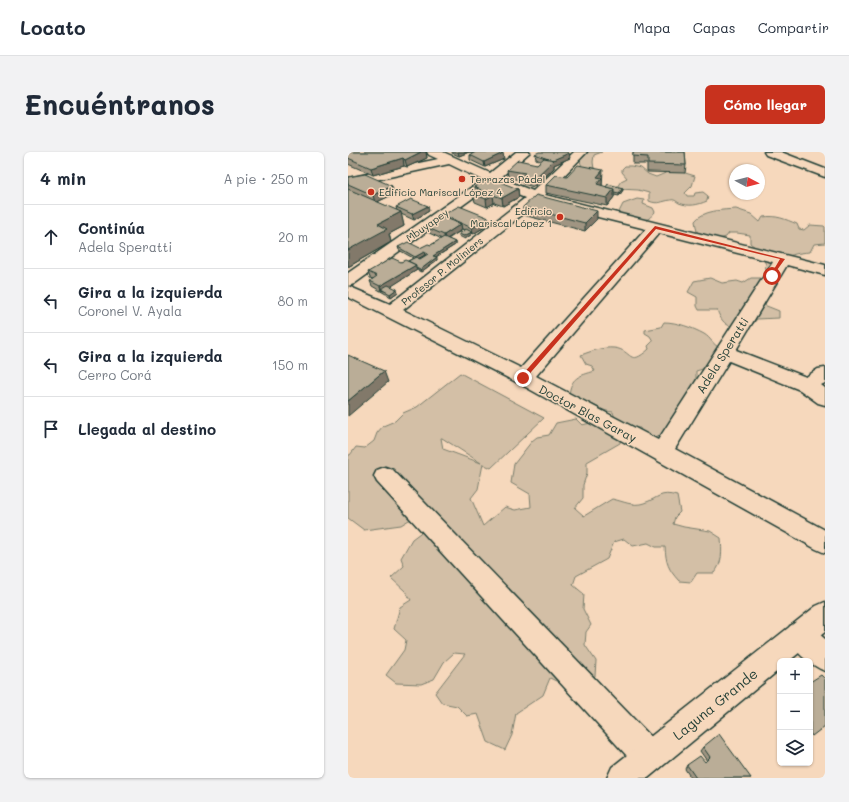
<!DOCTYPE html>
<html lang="es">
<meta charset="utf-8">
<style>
body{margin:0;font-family:Mali,sans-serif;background:#f2f2f3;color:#1f2937}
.controls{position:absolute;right:12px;bottom:12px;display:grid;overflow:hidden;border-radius:6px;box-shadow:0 1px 3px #0004}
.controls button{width:36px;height:36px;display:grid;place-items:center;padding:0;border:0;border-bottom:1px solid #e0e1e3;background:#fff;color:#1f2937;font:20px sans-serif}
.compass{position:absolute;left:381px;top:12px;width:36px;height:36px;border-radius:50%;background:#fff;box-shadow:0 1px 3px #0004;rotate:97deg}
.stop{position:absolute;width:12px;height:12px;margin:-9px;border:3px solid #c8321e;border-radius:50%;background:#fff}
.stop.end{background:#c8321e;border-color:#fff;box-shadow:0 1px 4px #0008}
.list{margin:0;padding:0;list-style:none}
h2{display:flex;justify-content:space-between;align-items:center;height:52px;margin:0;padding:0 16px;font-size:17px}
h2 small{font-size:13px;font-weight:400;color:#747a83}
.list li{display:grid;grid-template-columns:26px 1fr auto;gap:12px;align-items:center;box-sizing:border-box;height:64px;padding:0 16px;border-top:1px solid #e0e1e3}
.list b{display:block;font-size:15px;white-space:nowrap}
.list p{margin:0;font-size:13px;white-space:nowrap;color:#747a83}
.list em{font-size:13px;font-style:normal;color:#747a83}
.icon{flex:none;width:22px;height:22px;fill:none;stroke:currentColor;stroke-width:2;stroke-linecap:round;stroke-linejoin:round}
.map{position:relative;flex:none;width:477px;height:626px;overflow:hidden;border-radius:6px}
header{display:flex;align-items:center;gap:24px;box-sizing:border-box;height:56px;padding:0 20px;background:#fff;border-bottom:1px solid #e0e1e3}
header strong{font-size:19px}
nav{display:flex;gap:22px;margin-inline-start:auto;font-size:14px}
.intro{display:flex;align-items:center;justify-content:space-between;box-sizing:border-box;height:96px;padding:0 24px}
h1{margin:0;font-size:28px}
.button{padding:10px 18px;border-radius:6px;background:#c8321e;color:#fff;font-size:14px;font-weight:700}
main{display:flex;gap:24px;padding:0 24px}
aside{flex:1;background:#fff;border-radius:6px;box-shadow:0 1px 3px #0004}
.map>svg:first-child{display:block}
.green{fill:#d3bfa6;stroke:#797e6d;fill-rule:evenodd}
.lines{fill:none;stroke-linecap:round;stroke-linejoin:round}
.minor-casing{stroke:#1f3d34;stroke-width:3}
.major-casing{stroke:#1f3d34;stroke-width:3}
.minor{fill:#f6d8bc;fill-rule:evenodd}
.major{fill:#f6d8bc;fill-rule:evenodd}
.wall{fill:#a09582;stroke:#1f3d34;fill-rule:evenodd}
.shaded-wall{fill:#82796a;stroke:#1f3d34}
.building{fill:#baad97;stroke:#1f3d34}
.route{fill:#c8321e}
.poi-dot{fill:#c8321e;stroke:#f6d8bc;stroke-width:1.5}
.labels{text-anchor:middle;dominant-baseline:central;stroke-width:3;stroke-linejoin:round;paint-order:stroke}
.far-poi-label{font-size:10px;fill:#1f3d34;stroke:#f6d8bc;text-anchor:start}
.far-street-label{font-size:10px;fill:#1f3d34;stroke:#f6d8bc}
.street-label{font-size:12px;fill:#1f3d34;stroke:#f6d8bc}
.near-street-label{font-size:14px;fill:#1f3d34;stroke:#f6d8bc}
</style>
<header>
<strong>Locato</strong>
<nav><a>Mapa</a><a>Capas</a><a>Compartir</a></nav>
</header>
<div class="intro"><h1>Encuéntranos</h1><a class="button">Cómo llegar</a></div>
<main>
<aside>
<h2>4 min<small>A pie · 250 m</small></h2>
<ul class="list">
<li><svg class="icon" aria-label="ahead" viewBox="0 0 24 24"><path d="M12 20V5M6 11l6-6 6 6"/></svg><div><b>Continúa</b><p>Adela Speratti</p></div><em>20 m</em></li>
<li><svg class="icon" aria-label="left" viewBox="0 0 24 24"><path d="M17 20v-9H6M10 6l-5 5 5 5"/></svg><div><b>Gira a la izquierda</b><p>Coronel V. Ayala</p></div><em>80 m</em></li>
<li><svg class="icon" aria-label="left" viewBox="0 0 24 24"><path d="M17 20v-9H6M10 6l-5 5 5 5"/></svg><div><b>Gira a la izquierda</b><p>Cerro Corá</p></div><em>150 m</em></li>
<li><svg class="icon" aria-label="arrive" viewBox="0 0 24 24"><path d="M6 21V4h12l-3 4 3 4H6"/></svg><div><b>Llegada al destino</b></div></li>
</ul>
</aside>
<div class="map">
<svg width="477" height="626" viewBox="0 0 477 626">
<rect width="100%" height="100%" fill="#f6d8bc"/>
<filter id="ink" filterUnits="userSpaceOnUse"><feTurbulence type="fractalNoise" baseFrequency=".025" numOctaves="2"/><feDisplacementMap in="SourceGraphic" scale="8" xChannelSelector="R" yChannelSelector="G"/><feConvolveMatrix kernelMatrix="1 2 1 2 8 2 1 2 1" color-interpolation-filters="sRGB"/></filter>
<g filter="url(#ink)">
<g class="green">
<polygon points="227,0 254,0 246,3 245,10 246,17 234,15 230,3"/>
<path d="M277,14H283L293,16L300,22L308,25L320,20H334L347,24L344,34L337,41L339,44H346L347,41L355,40L360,44L359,49C350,53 341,55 331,51C328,49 326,47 323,48C314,49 310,53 301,49V41L290,38L271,37L269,35L273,29L279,26L274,20V17Z"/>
<path d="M289,47L296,48L295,52L305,56L307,60C305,62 303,65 300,67C292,70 276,66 271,60L275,52Z"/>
<path d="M388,57L403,62L412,70L415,65C428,63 437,67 449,72L451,77L456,78L462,73L476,74L477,75V91L466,92L462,100C437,102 436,106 418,123L419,118L417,115L418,112L408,96L402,91V83L389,81H381L378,85L371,87L349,80L347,69C355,58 375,58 388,57Z"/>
<path d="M362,126L374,131L389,129L395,131L403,126H412L419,132L411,151L431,159V166L409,167L404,173C386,177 376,177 369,158H351L349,154V145L340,140L346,129Z"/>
<path d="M316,170C329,170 345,176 356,182C363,186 364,192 372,196L368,213L348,219V232L324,283L301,286L294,283L292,276L276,275L268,270L265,260C254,259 251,255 241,251C233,248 228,247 221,243C223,225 231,224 247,219L244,214L238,212L233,203C244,199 254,195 266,196C285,198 280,216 301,197L300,194L305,189L302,184L297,181V178L313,175Z"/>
<path d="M112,221L196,266L143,316L135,312L130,337L123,346L135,374L157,355L167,358L183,355L182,342L163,331L166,312L184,289L189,285L201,283L208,271L228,267L234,273L247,270L273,284L272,291L239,310V321L235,333V346L227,356L236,364L264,347C275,349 285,355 296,351C311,346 312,339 329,344L332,360L327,365L325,372L336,375L362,379L373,386C374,399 375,411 366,421H349L343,430L331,429C320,417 318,411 317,395H308L300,391L285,394L276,387L266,390L259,407L228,424L225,433L236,442L235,457L243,473L238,480L237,493L248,509L247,524L230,540L202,526L195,543L168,561L164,583L157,598L140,590L130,562L119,564L109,554L94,551L87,541L117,502L106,501L96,510L86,527L73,532L48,531L38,523L56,498L58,488L46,477L52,455L63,448L57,439L43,426L56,414L53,406L64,387L76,378L80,369L61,368L53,373L16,378L0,366V303H2L8,295L17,296L26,289L29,281L35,274L47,269L55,261L69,255ZM93,286H94L133,311L95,297Z"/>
</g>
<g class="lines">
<defs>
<g id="minor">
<path d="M79,0H95L142,21L168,0H182L152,26L185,39L226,0H239L197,43L477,113V123L439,113L388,198L458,225L470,217L477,216V231L473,233L477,236V253L470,251L452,238L381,209L327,297L477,378V401L468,397L174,233L0,145V134L42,152L177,46L144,32L6,132L0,134V121L134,28L101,12L0,34V26L90,7L81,3ZM190,50L298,77L173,216L55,158ZM311,81L425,110L310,288L188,224Z"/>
<polygon points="416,0 433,0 477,17 477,25 418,3"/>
<polygon points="37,315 45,318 312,594 317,605 312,616 301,621 290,616 29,330 26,324 29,318"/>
<path d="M452,470L462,474L477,487V519C462,513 445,499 438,483L442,474Z"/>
</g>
<polygon id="major" points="477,450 477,480 441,509 432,509 432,517 300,626 259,626 264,615 468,454"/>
</defs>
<use href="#minor" class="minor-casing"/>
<use href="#major" class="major-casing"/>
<use href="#minor" class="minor"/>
<use href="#major" class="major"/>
</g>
<g class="wall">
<polygon points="0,0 78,0 79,6 59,15 56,14 25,23 0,12"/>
<polygon points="104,0 121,0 111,4 104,1"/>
<polygon points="121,0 152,0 156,7 137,15 122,8 122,3 125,2"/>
<polygon points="285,0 337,0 338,13 337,21 299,20 299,12 285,12"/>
<polygon points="187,2 222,6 206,13 206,16 186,35 175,32 174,29 160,25 159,18 189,12 192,9 188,7"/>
<polygon points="0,25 46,42 29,50 49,59 48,55 81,59 66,68 53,62 56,74 41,82 43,90 0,115"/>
<polygon points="219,25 254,26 254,34 258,35 275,36 275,38 271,44 266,43 266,45 259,54 198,41 198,33"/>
<polygon points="126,35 170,37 171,45 155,54 146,51 139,55 127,50 125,42 127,42"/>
<polygon points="175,55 249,67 237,79 175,63"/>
<path d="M95,63L141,66L142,72L125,82L124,81V82L117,87L111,84V82L117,78L114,77V78L100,87L107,90V93L88,105L89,108L73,120L69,118L43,134L50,140L43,145L24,134L22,129L25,127L22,126L20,120L53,110L60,109L65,106L51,98L50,95L72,96L83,93L94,87L79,80L78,75L95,65ZM77,103H78L72,107L71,106Z"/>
<polygon points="355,595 403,626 343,626 337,617 339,613 357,610 359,609 352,599"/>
</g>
<g class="shaded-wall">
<polygon points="73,0 78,0 79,6 59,15 57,8"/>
<polygon points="110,0 121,0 111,4"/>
<polygon points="155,1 156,7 137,15 136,10"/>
<polygon points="221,1 222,6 206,13 206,16 186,35 186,27 202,9"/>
<polygon points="55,6 56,14 25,23 23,16"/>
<polygon points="255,18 254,34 248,40 249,25"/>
<polygon points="44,34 46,42 27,51 25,43"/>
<polygon points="275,36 275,38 271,44 271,41"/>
<polygon points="170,37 171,45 155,54 154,46"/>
<polygon points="266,37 266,45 259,54 259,46"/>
<polygon points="145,43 146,51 139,55 138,47"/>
<polygon points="80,54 81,59 66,68 64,62"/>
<polygon points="249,59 249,67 237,79 237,71"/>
<polygon points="53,60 56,74 41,82 43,90 0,115 0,98 30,72"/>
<polygon points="141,66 142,72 125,82 124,76"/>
<polygon points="113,72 114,78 97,88 96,83"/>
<polygon points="124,80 124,82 117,87 116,84"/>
<polygon points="107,90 107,93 86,106 85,104"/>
<polygon points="76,100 77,103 68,108 67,105"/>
<polygon points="89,105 89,108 73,120 72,118"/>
<polygon points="68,113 69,118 36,139 33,138 32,134"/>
<polygon points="49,137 50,140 43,145 42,142"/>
<polygon points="36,219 40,230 0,264 0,249"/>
</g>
<g class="building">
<polygon points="0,0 73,0 57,8 55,6 23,16 0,6"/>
<polygon points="128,0 152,0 155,1 136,10 122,3"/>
<polygon points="191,0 219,0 221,1 205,8 197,6 187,2"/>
<polygon points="285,0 337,0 338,13 300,12 300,5 285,4"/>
<polygon points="196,6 206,8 186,27 174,25 177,21 159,18 170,8 189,12"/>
<polygon points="230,13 255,18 249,25 254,26 249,32 266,37 259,46 198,33 208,23 219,25"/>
<polygon points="17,22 44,34 25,43 0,32 0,25"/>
<polygon points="142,26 170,37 154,46 145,43 138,47 125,42 133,38 126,35"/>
<polygon points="260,32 275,36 271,41 266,40 266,37 258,35"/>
<polygon points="0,37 53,60 30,72 39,77 0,98"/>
<polygon points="188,43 249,59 237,71 175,55"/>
<polygon points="63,47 80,54 64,62 48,55"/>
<polygon points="111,54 141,66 124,76 95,63"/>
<polygon points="95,65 113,72 96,83 78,75"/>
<polygon points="118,77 124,80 116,84 111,82"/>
<polygon points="96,85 107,90 85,104 89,105 72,118 68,116 68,113 60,109 68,105 72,107 80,102 76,100 67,105 50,95 60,90 72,96 80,92 83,93"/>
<polygon points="44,106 53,110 57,108 68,113 32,134 22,129 29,124 20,120"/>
<polygon points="40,133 49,137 42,142 33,137"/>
<polygon points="0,203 36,219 0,249"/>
<polygon points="473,523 477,527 477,574 464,584 462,581 462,530"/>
<polygon points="371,582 403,626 348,626 339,613 352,604 357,610 362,605 355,595"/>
</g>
</g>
<polygon class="route" points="307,74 437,107 424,125 422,124 432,107 308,77 177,227 173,227 173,224"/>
<g class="poi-dot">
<circle cx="114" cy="27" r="4"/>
<circle cx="23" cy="40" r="4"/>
<circle cx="212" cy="65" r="4"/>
</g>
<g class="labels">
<g class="far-poi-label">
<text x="122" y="27">Terrazas Pádel</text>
<text x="31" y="40">Edificio Mariscal López 4</text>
<text x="204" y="59" text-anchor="end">Edificio<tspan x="204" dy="12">Mariscal López 1</tspan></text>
</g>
<g class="far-street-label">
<text transform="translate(79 73) rotate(-35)">Mbuyapey</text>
<text transform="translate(94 119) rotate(-39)">Profesor P. Moliniers</text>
</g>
<g class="street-label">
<text transform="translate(374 203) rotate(-58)">Adela Speratti</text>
<text transform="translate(240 261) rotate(28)">Doctor Blas Garay</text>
</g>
<g class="near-street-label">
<text transform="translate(367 552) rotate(-39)">Laguna Grande</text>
</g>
</g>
</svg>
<div class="controls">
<button>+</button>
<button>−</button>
<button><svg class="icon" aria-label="layers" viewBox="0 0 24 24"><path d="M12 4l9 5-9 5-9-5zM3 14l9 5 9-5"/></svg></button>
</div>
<svg class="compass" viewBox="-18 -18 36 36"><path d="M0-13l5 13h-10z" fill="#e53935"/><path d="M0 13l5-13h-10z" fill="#747a83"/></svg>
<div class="stop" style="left:424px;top:124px"></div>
<div class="stop end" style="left:175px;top:226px"></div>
</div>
</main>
